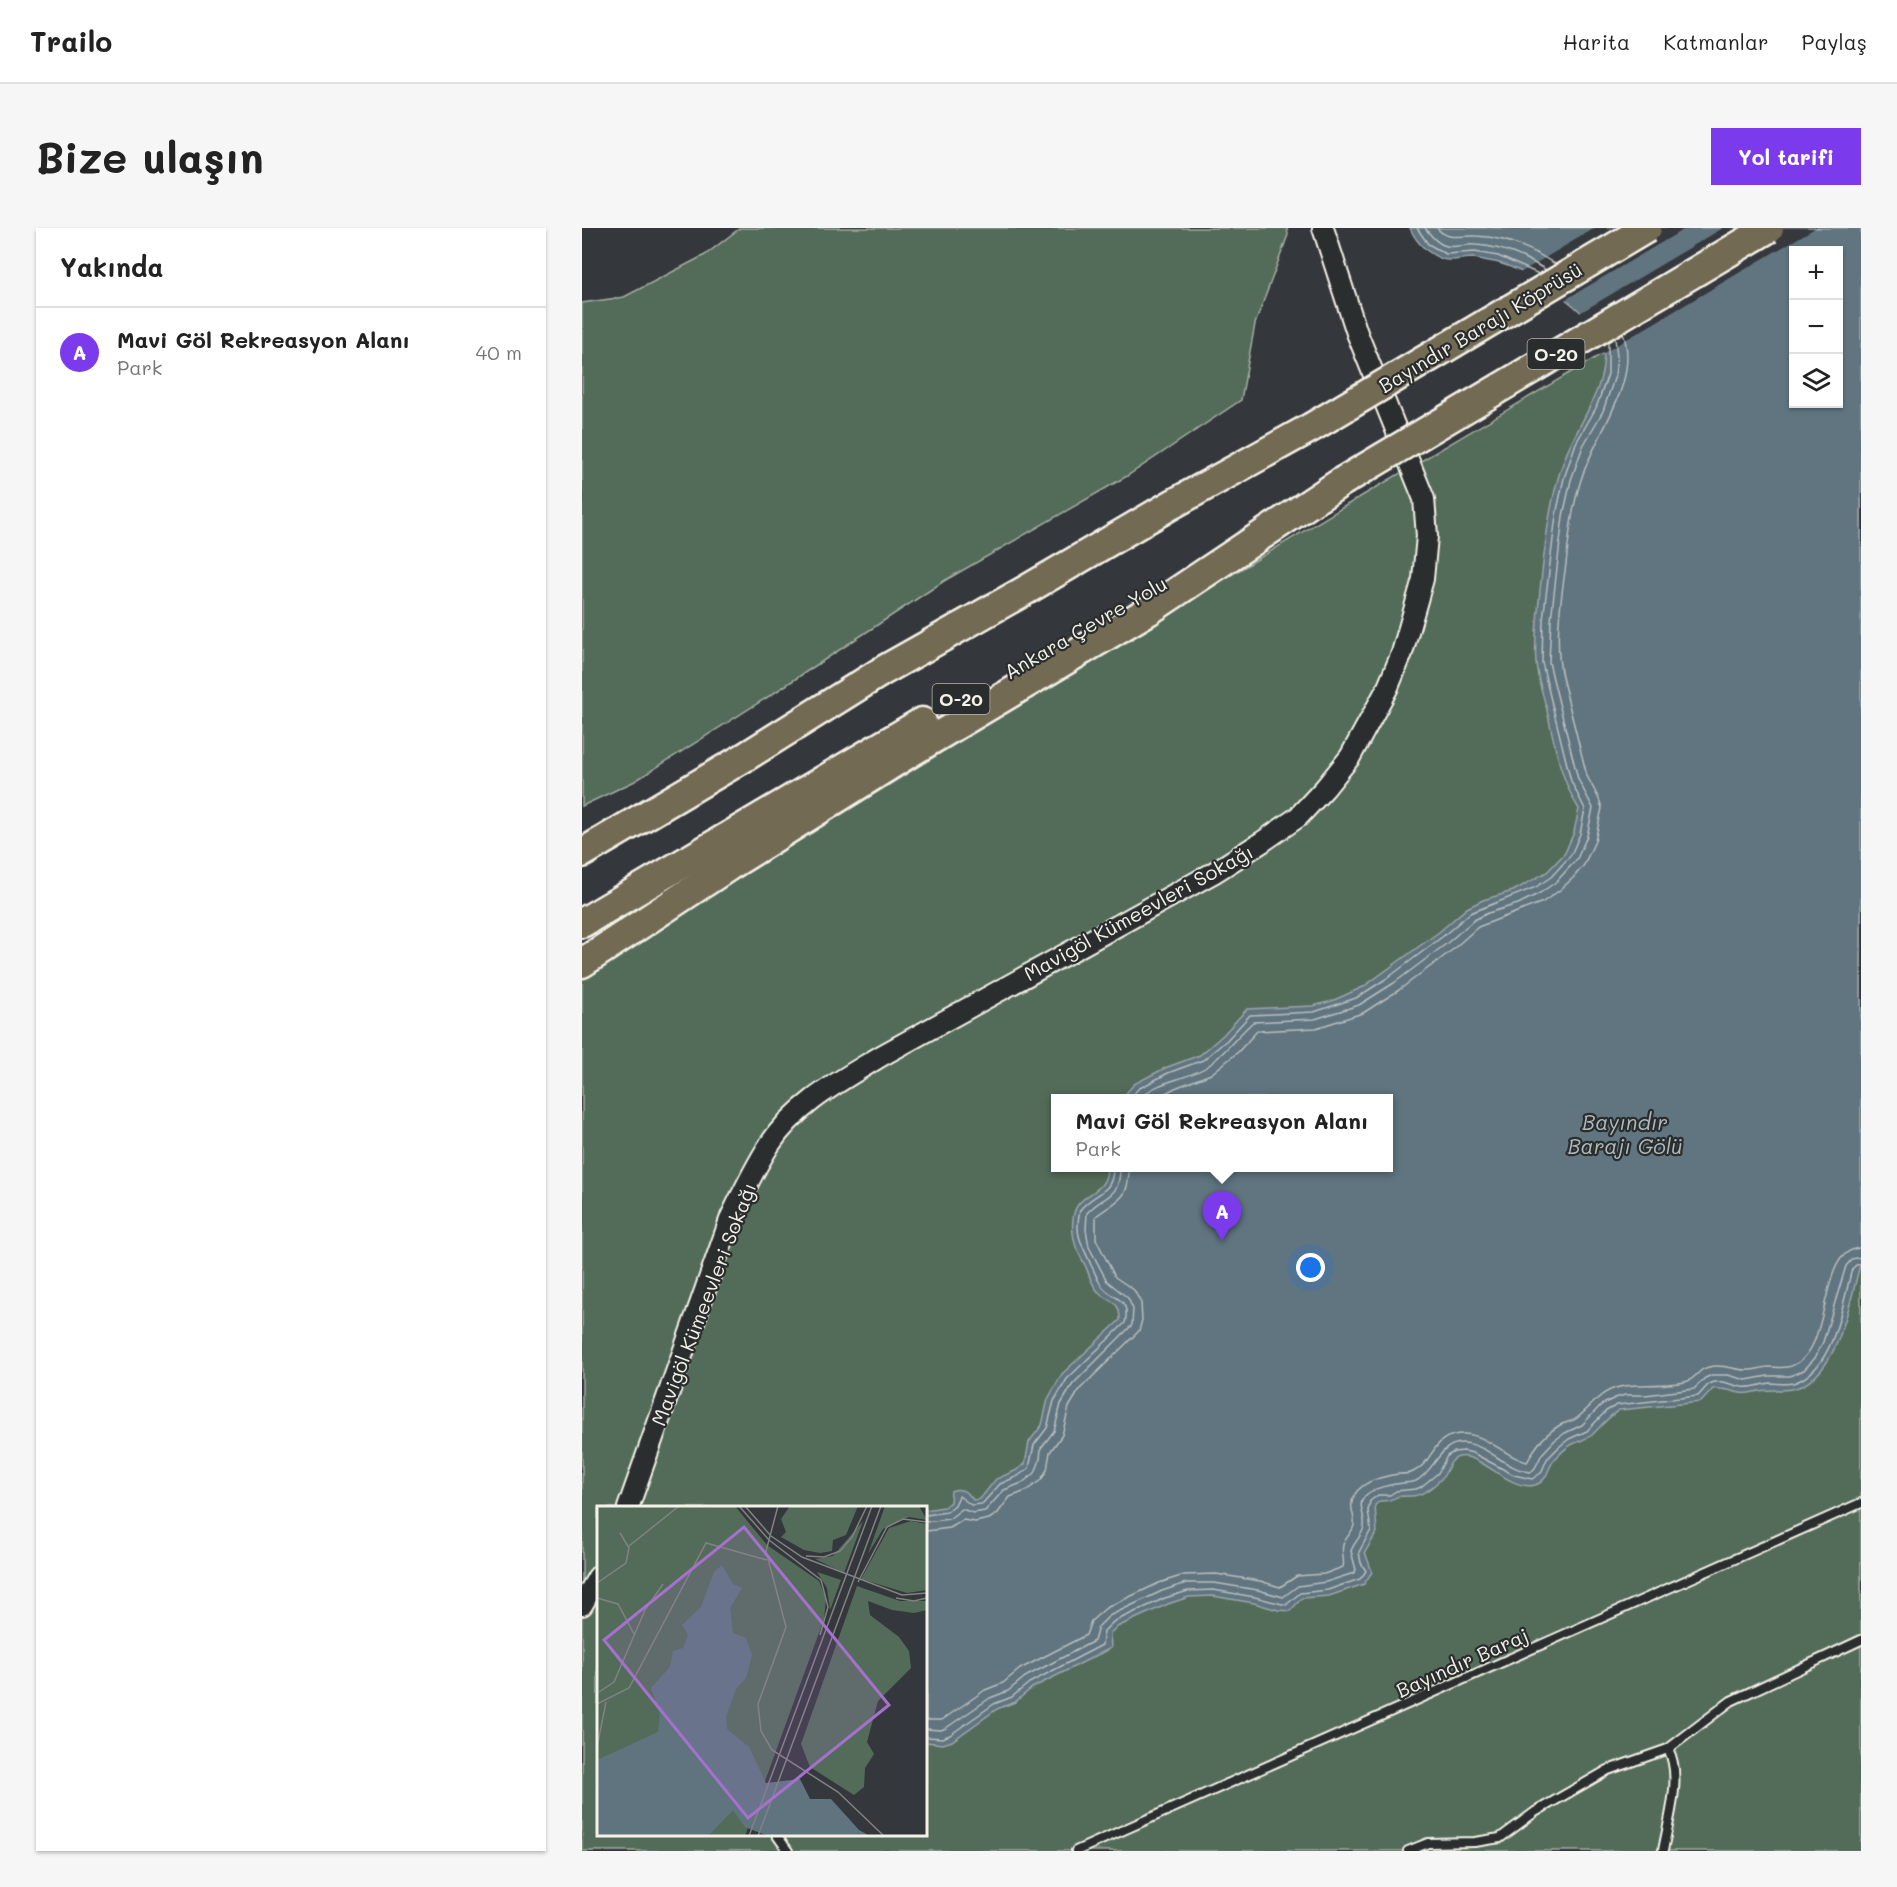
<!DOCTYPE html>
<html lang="tr">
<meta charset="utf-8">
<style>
body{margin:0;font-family:Mali,sans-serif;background:#f6f6f6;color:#222}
.controls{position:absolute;right:18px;top:18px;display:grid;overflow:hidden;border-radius:0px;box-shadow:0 2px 4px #0004}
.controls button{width:54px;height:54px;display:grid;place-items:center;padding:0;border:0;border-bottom:2px solid #e0e0e0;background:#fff;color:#222;font:30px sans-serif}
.you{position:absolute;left:729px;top:1040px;width:21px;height:21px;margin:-15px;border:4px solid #fff;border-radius:50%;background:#1a73e8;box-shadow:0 0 0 9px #1a73e833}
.badge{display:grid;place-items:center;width:39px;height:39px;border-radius:50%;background:#7c3aed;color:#fff;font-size:20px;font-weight:700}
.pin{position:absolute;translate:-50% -50px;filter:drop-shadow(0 2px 3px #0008)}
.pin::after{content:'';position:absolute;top:32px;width:21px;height:18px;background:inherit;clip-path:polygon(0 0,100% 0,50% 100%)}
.popup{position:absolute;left:469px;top:866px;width:342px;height:78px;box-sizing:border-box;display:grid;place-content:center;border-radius:0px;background:#fff;filter:drop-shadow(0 2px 4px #0005);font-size:20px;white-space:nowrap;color:#767676}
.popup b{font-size:22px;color:#222}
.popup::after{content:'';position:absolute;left:50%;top:100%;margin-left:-12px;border:12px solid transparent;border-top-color:#fff}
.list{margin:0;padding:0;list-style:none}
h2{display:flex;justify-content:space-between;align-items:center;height:78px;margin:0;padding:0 24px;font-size:26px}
h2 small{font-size:20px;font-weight:400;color:#767676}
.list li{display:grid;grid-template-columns:39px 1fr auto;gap:18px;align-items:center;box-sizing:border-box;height:90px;padding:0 24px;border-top:2px solid #e0e0e0}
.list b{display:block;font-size:22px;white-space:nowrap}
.list p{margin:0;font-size:20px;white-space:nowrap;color:#767676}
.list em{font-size:20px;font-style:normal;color:#767676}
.icon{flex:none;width:33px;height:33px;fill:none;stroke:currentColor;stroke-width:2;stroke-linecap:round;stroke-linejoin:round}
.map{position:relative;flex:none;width:1279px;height:1623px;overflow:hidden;border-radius:0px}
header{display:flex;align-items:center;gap:36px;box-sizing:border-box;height:84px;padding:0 30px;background:#fff;border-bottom:2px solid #e0e0e0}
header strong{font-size:28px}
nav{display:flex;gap:33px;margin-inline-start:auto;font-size:21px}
.intro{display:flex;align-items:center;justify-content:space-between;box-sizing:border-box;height:144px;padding:0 36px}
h1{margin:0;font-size:42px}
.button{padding:15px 27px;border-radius:0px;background:#7c3aed;color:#fff;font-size:21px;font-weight:700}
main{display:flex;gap:36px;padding:0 36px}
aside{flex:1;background:#fff;border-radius:0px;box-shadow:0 2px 4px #0004}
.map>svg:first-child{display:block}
.green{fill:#536c5a;stroke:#a4aea1;stroke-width:1.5;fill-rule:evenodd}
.water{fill:#607480;stroke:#9ba6aa;stroke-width:1.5;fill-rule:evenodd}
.pier{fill:#34383c}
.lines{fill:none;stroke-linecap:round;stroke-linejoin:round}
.shore{stroke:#b9bfbe;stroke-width:1.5}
.service-casing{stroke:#f4f1e8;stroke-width:12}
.tertiary-casing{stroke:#f4f1e8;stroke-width:24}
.motorway-casing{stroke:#f4f1e8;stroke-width:33}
.service{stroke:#2a2d2e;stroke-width:8}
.tertiary{stroke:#2a2d2e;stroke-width:20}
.motorway{stroke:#736b52;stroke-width:28}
.motorway-bridge-casing{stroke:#f4f1e8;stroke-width:33;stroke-linecap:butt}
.motorway-bridge{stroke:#736b52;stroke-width:28}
.labels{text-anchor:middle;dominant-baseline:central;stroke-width:4.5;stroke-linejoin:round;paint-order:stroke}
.shield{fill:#2a2d2e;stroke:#b7b6b0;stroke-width:1.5}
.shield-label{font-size:18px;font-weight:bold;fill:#f4f1e8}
.street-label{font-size:20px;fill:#f4f1e8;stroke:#2a2d2e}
.water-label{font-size:21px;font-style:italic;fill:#b1b9b9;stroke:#2a2d2e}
.inset-road{fill:none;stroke:#818281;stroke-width:1.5}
.view{fill:#a571cd;fill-opacity:0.15;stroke:#a571cd;stroke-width:3}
.inset-edge{fill:none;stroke:#f4f1e8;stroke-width:3}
</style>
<header>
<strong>Trailo</strong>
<nav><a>Harita</a><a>Katmanlar</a><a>Paylaş</a></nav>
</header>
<div class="intro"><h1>Bize ulaşın</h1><a class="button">Yol tarifi</a></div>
<main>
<aside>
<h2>Yakında<small></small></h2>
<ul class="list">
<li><span class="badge">A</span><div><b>Mavi Göl Rekreasyon Alanı</b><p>Park</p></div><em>40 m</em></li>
</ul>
</aside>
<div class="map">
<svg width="1279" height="1623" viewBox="0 0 1279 1623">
<rect width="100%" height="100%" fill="#34383c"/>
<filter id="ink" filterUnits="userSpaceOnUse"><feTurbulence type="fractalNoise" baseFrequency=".0167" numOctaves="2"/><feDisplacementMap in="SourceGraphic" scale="12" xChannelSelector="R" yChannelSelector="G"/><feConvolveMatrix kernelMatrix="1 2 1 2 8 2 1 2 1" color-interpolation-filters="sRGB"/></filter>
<g filter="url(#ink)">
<g class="green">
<polygon points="158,0 705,0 706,7 673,96 659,172 545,248 362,353 192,465 53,553 0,578 0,75 42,69 123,27"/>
<path d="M1233,0H1279V1623H0V747L483,448L773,272ZM1212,22H1256V176H1212ZM474,870H807V940H474ZM16,1280H344V1606H16Z"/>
</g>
<path class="water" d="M828,0H1279V1033C1268,1072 1256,1153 1209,1161C1197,1163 1185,1161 1172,1164C1168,1165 1163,1166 1158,1165C1149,1163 1142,1160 1131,1161L1119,1174L1037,1182C1026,1189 1019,1198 1010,1207C1003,1212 996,1213 989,1217C983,1220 977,1227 972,1232C965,1241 966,1253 953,1257C928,1264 898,1224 877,1229C867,1231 866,1243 860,1250C852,1258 840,1268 829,1268C824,1268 819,1268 815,1269C808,1272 806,1273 798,1273L793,1277L795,1304L783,1324L790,1344L782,1356L747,1368L720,1370L708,1383L696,1382L672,1375L631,1368L607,1369L586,1376L535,1399L528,1405L529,1420L450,1460L433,1474L415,1481L370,1513L361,1516L344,1514V1282L362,1279L368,1274L369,1263C379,1259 386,1264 391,1272L398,1271L414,1251L433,1243L443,1236L447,1214L460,1197L466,1171L480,1146L538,1092C538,1069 524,1075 514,1061C509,1054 507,1047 504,1039C498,1027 492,1019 491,1005C486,958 524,974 525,940H807V870H540L552,856L583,840L618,827L641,807L665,781L731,778L750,773L781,759L857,704L885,680L901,672L931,663L965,644L983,625L992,604L997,581C978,551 972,513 964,478C960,464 955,449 954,434C952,410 956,385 958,362C963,318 967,273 982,232C995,196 1027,159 1021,118C1015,85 945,41 913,34C906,33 898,31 891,30C881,30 869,34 860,31C845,25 834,14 828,0ZM1212,22H1256V176H1212Z"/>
<g class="pier">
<polygon points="1013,0 1104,0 981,73 955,55 936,46"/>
<polygon points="1141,0 1233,0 1018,127 1018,116 1012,104 996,86"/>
</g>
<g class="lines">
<g class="shore">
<polyline points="835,0 846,16 864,26 893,24 916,28 957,46"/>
<path d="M843,0C849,7 855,16 864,18C873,20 884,16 893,17C918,18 943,29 964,42"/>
<path d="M855,0C865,13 879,7 894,8C922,9 950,21 973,36"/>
<polyline points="548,870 556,861 586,845 621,832 645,812 668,787 732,784 774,770 807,749 860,709 888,685 954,659 969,649 989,627 998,606 1003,581 989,553 964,452 960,434 961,392 974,287 982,250 994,215 1014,180 1026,146 1026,114"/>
<path d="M558,870C576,852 606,852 626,838C643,825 655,808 671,794L733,791L777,777L812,755L864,716L892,692L906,685L936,676L958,665L974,654L995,631L1005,608L1011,580L996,551L971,451L967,434L969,392L981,288L989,252L1001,218L1021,183L1033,148L1035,128L1033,110"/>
<path d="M574,870L593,860L629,846L656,824L675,803L734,800L781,785L817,762L869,723L896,699L961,674L978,662L991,650L1002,637L1013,613L1020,580L1017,571L1005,548L980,449C972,412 979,372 984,336C987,308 990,281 998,255C1011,208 1059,156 1041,105"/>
<path d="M344,1287L365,1284L373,1277L377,1268L389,1277L400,1276L418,1256L436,1248L447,1240L452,1217L465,1200L472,1173L485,1151L543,1095C549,1068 531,1073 520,1058C515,1052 513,1044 509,1037C500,1015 492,1008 498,982C512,964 531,967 531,940"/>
<path d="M344,1294L367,1291L380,1281L391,1285L403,1283L422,1262L440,1255L453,1245L458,1232L459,1220L472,1203L479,1176L491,1156L550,1097L551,1081L546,1070L525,1053L507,1019L504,1001L505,985C522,966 538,972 538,940"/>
<path d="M344,1303L368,1300L381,1292L393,1294L407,1291L415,1286L428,1269L444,1263L459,1252L465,1242L468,1224L480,1207L487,1179L498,1161L557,1103L560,1092L559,1075L552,1062L533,1049L514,1011V988C536,971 547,973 547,940"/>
<path d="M344,1492H360L403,1462L421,1455L438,1441L504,1407L509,1393L524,1380L577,1355L602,1347L634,1346L678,1353L698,1359L715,1348L742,1346L761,1339C763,1333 759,1325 761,1317C763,1310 771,1304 772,1297C774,1288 765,1280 773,1266C782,1252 802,1248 817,1246C821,1246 827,1246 831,1244C854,1233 849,1205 883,1206C906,1207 923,1229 945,1234C948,1230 949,1226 952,1222C958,1213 968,1203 978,1197C983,1194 990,1194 995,1190C1012,1177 1018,1161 1043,1158C1059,1156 1092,1158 1106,1153C1117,1148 1116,1139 1133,1138C1144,1137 1154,1142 1164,1142C1172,1143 1180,1139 1187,1139C1193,1139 1199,1140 1205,1139C1254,1130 1232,1021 1279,1020"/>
<path d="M344,1501L359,1502L364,1500L408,1470L426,1463L443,1449L512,1413L516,1399L527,1388L580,1363L604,1355H632L676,1362L701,1369L716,1358L744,1354L772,1345L774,1342L769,1323C772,1314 781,1307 782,1298C784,1287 774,1278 783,1268C790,1260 810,1256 821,1255C826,1254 830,1255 834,1253C854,1242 857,1214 882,1215C907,1217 924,1242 949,1244L953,1240L960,1226L973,1212L983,1205L1000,1197L1019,1177L1033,1170L1043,1167H1063L1112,1161L1123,1150L1130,1147H1146L1164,1152L1186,1148H1208L1222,1142L1233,1130L1241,1114L1264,1038L1270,1031L1279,1029"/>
<path d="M344,1509L360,1510L368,1507L412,1476L430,1469L447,1455L520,1417L522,1403L531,1394L583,1370L606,1363L631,1362L673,1369L704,1377L718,1365L746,1362L760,1357L778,1351L784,1343L779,1335L777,1324L789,1302L786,1283L788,1273L796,1267H808L814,1263L834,1261L839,1259L856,1245L865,1228L872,1224L882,1223L891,1225L932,1247L950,1251L959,1245L965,1231L978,1218L987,1211L1005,1203L1024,1183L1035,1177L1116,1168C1119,1165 1122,1161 1125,1158C1135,1149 1149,1157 1160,1159C1169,1161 1179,1156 1188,1155C1195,1155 1204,1157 1211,1155C1252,1143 1260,1077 1270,1041L1274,1037L1279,1036"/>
</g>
<defs>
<g id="service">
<polyline points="194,1606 206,1623"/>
<polyline points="494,1623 1279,1275"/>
<polyline points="826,1623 846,1615 893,1614 918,1610 953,1584 1026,1542 1086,1521 1149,1473 1279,1412"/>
<path d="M1081,1623C1086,1593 1101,1548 1086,1521"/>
</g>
<g id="tertiary">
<path d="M46,1280L149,989C161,964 173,939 188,916C214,876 260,852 299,828L631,645L680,614L716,589L743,560L768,529L806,459L820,425L841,351L845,308L842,271L775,105L741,0"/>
<polyline points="0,1377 16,1349"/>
</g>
<g id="motorway">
<polyline points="0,625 163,529 302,442 444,362 589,277 730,199"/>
<polyline points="0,695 340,494"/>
<polyline points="0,735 147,638 329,524 566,383 761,253"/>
</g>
</defs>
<use href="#service" class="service-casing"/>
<use href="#tertiary" class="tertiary-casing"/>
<use href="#motorway" class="motorway-casing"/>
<use href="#service" class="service"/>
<use href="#tertiary" class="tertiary"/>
<use href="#motorway" class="motorway"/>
<defs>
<g id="motorway-bridge">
<polyline points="730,199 1065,0"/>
<polyline points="761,253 1187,0"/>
</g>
</defs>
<use href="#motorway-bridge" class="motorway-bridge-casing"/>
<use href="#motorway-bridge" class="motorway-bridge"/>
</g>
</g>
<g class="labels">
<g class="shield">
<rect x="945.5" y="111" width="57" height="30" rx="4.5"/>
<rect x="350.5" y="456" width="57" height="30" rx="4.5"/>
</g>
<g class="shield-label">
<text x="974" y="126">O-20</text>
<text x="379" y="471">O-20</text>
</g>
<g class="street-label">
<text transform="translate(898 99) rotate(-31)">Bayındır Barajı Köprüsü</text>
<text transform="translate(503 399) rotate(-30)">Ankara Çevre Yolu</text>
<text transform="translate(556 684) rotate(-29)">Mavigöl Kümeevleri Sokağı</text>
<text transform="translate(121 1076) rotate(-69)">Mavigöl Kümeevleri Sokağı</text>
<text transform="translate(880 1434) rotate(-24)">Bayındır Baraj</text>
</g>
<g class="water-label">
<text x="1043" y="893">Bayındır<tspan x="1043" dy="24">Barajı Gölü</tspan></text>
</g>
</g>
<g transform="translate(15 1278)">
<rect width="330" height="330" fill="#34383c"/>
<path d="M0,0H138L170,39L222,75L229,93L227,113L148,330H0ZM193,0H261L249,29L236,34L235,45L223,47L207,44L184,31L189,26L184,13ZM288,0H322L330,14L312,11L286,23L271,48ZM266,15L247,67L218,53L236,50ZM314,15L330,18V84L310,87L264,73L292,22ZM220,66L244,74L233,104L230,82ZM260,80L303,95H330V104L317,107L295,104L271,95L273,109L302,131L312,145L314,162L281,195L270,236L277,248L268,262L267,281L257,289L213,261L204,238Z" fill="#536c5a"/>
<path d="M125,59L136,78L145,82L133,102L136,127L149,132L155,149L149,172L139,183L129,211L130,223L152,241L169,277L203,273L213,293H234L262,324L273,330H171L148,321L136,304L112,329L0,330V254L61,226L63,207L54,182L73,161L76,145L86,142L91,129L85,119L104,101L117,66Z" fill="#607480"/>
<path class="inset-road" d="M142,0L172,34L224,74L231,101L223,129M148,0L174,30L205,51L305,89L330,87M181,0L169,45L189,121L161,198L164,225L175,244L241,286L287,330M32,40L82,0M209,50L227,51L243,45L255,31L270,0M261,76L290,21L306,13L330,16M0,77L29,57L32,42L23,27M0,92L21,98L37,128M299,92L317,95L330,92M0,166V198L32,182L109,37L170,54M2,186L17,176L48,104L66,78M0,241L9,196M152,330L275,0M161,330L284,0"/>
<path class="view" d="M147,21L292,199L151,312L7,134Z"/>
<rect width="330" height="330" class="inset-edge"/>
</g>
</svg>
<div class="controls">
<button>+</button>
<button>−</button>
<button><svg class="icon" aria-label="layers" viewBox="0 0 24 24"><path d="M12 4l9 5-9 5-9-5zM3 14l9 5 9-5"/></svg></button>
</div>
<div class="you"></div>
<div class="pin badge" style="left:640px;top:1013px">A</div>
<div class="popup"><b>Mavi Göl Rekreasyon Alanı</b>Park</div>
</div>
</main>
